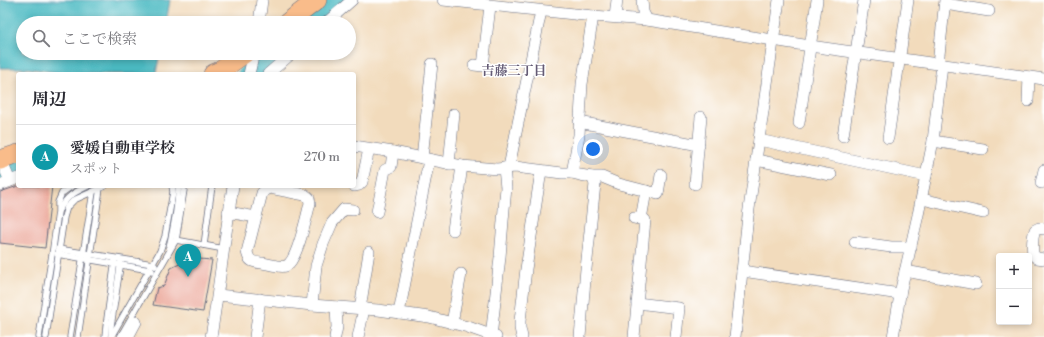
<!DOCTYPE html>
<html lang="ja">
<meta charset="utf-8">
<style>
body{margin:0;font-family:"Libre Bodoni","Noto Serif JP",serif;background:#f7f7f7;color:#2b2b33}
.controls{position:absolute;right:12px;bottom:12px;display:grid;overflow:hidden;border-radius:4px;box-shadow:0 2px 6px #0003}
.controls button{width:36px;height:36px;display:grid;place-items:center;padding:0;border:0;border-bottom:1px solid #e1e1e2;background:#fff;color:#2b2b33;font:20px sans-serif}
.you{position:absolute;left:593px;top:149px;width:14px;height:14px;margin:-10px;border:3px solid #fff;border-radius:50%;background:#1a73e8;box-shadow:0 0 0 6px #1a73e833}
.badge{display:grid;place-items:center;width:26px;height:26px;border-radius:50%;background:#0f766e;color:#fff;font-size:13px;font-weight:700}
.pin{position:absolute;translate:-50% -33px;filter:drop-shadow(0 1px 2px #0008)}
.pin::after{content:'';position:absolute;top:21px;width:14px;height:12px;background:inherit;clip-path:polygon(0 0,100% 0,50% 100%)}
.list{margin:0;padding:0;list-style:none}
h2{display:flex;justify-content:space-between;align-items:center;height:52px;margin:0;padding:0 16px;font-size:17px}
h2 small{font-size:13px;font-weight:400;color:#7c7c81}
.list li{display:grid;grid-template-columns:26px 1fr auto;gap:12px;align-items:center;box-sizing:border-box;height:64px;padding:0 16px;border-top:1px solid #e1e1e2}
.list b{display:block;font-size:15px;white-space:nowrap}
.list p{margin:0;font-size:13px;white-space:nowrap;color:#7c7c81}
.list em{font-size:13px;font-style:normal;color:#7c7c81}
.icon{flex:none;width:22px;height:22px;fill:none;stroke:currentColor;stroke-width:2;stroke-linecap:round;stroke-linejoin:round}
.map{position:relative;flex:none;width:1044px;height:337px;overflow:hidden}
.search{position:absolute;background:#fff;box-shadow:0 2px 6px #0003;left:16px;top:16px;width:340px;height:44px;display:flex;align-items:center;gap:10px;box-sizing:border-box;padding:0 14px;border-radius:22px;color:#7c7c81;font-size:15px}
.panel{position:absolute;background:#fff;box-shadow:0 2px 6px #0003;left:16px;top:72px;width:340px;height:116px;border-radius:4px}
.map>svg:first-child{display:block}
.water{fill:#4bbac2;stroke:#337490}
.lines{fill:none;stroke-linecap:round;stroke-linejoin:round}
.river{stroke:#4bbac2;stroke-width:19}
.building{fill:#edada0}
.service-casing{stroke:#666b7f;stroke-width:7}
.minor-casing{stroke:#666b7f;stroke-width:12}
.trunk-casing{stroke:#666b7f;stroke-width:20}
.service{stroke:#fff;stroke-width:5.5}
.minor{stroke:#fff;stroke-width:11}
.trunk{stroke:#f9bc8a;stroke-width:19}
.labels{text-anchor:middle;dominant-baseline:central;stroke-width:3;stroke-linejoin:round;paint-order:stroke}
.neighbourhood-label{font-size:13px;font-weight:bold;fill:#645b75;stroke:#fff}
</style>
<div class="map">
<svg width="1044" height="337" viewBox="0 0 1044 337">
<rect width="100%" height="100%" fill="#fff"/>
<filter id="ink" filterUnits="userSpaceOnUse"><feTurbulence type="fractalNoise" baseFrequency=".025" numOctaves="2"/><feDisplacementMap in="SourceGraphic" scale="8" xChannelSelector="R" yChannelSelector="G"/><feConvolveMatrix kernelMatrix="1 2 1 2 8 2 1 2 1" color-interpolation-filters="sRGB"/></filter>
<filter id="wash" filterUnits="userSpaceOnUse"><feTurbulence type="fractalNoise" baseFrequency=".012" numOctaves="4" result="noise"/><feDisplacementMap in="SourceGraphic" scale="16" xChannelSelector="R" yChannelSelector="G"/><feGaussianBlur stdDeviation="0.9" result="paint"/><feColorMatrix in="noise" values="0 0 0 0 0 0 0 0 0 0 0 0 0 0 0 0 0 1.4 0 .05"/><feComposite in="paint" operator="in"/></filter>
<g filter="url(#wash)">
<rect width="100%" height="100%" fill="#f2dbbc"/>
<polygon class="water" points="0,0 170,0 166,23 23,23 23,53 160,53 156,73 154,74 67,74 26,68 0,68"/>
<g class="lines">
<g class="river">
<polyline points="313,23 340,0"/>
<polyline points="247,74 265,64 278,53"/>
<polyline points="0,175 18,169"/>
</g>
</g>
<g id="blocks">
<g class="building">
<polygon points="18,186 52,186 45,248 0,243 0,192"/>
<polygon points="187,258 212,260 203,312 153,305 157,288 164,286 171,268 186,261"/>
</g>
</g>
</g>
<g filter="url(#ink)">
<use href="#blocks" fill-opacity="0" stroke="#666b7f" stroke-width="1"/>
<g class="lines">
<defs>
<g id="service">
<path d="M59,210C67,196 73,193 88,186"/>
<polyline points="176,240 224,249"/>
<polyline points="204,245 212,186"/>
<path d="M169,247C172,236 174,224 176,212C177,203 179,195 178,186"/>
<polyline points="58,249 153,264 155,266"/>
<polyline points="57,254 150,270 152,271"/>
<polyline points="111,336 111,326 121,261"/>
<polyline points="39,337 53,248 58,212 58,202 62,193 72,186"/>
<polyline points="46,337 64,217 67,207 74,200 105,186"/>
<polyline points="70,337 93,192"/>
<polyline points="78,337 100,188"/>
<polyline points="105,337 106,326 115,260"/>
<polyline points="111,337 160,251 165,236 173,192 172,186"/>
<polyline points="120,337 176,240 184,190 183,186"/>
</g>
<g id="minor">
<polyline points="443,0 593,16 647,20 810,46 1044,79"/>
<polyline points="642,0 643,12 647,20"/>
<polyline points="945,4 989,11"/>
<polyline points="615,17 617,0"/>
<polyline points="259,23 262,0"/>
<polyline points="326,23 352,0"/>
<polyline points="938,64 945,0"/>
<polyline points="474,65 483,66 490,6"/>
<polyline points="249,74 254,53"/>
<polyline points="268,74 292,53"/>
<polyline points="1028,101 1029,77"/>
<polyline points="579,122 699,145"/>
<polyline points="799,123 817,0"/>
<polyline points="843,136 864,0"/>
<polyline points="888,138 908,0"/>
<polyline points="759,140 926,176"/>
<polyline points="933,141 983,149"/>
<polyline points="354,146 393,152 462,166 497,169 515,167 562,173 572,173 580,175 592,177 602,177 619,184 658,194 661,175"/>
<polyline points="422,158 432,64"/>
<polyline points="1,160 10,181"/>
<polyline points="756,160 831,175"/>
<polyline points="449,164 454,114"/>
<polyline points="509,167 541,11"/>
<polyline points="572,173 579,135 582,84 593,16"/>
<polyline points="1041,183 1044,170"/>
<polyline points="695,184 701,117"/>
<polyline points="0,185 18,178"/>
<polyline points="354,186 359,185 362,182 369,149"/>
<path d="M270,188L305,195L309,198L310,203C307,215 297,261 286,266C280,268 269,264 262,263C253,262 249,262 247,252L262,193L265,190Z"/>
<polyline points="922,199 983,213"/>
<polyline points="228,212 256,217"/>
<polyline points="377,212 385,170 391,167 393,152"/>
<polyline points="641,219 646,191"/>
<path d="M1044,229L1039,228L1035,230C1032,238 1032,246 1033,255L1037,258L1044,259"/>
<polyline points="453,230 462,166"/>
<polyline points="855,242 891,247 911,247"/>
<polyline points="742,271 900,294"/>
<polyline points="905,271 976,284"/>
<polyline points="218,295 312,305 378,310 429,317 468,327 496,337"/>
<polyline points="637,303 679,308 676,337"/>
<polyline points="312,305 316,266 323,244 332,223 344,209 353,210"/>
<polyline points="360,309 369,252"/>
<polyline points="399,313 429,160"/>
<polyline points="452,323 461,274"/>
<polyline points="128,337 136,322"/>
<path d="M211,337C219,287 225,236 233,186"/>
<polyline points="255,337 260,299"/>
<polyline points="335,337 337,327 336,307"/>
<polyline points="358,337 364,309"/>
<polyline points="491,337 500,257 504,209 506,188 504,168"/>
<polyline points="522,337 520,328 520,321 526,269 541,171"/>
<polyline points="580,337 586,269 595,184 592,177"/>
<polyline points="634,337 645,220 634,218"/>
<polyline points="735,337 748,216 779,0"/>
<polyline points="893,337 901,289 918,215 933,141 942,65"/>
</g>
<g id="trunk">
<polyline points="287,23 317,0"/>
<polyline points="213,74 220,71 245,53"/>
<polyline points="0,160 18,154"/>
</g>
</defs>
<use href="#service" class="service-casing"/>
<use href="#minor" class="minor-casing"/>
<use href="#trunk" class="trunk-casing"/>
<use href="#service" class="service"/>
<use href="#minor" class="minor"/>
<use href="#trunk" class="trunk"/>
</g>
</g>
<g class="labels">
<g class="neighbourhood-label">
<text x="514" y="71">吉藤三丁目</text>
</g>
</g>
</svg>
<div class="controls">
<button>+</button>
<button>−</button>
</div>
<div class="you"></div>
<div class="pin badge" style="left:188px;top:277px;background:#0f9aa8">A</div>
<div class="search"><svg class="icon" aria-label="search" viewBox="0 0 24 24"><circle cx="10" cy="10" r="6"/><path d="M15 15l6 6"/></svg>ここで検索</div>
<section class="panel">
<h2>周辺<small></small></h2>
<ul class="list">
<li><span class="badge" style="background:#0f9aa8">A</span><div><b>愛媛自動車学校</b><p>スポット</p></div><em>270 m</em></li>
</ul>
</section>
</div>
